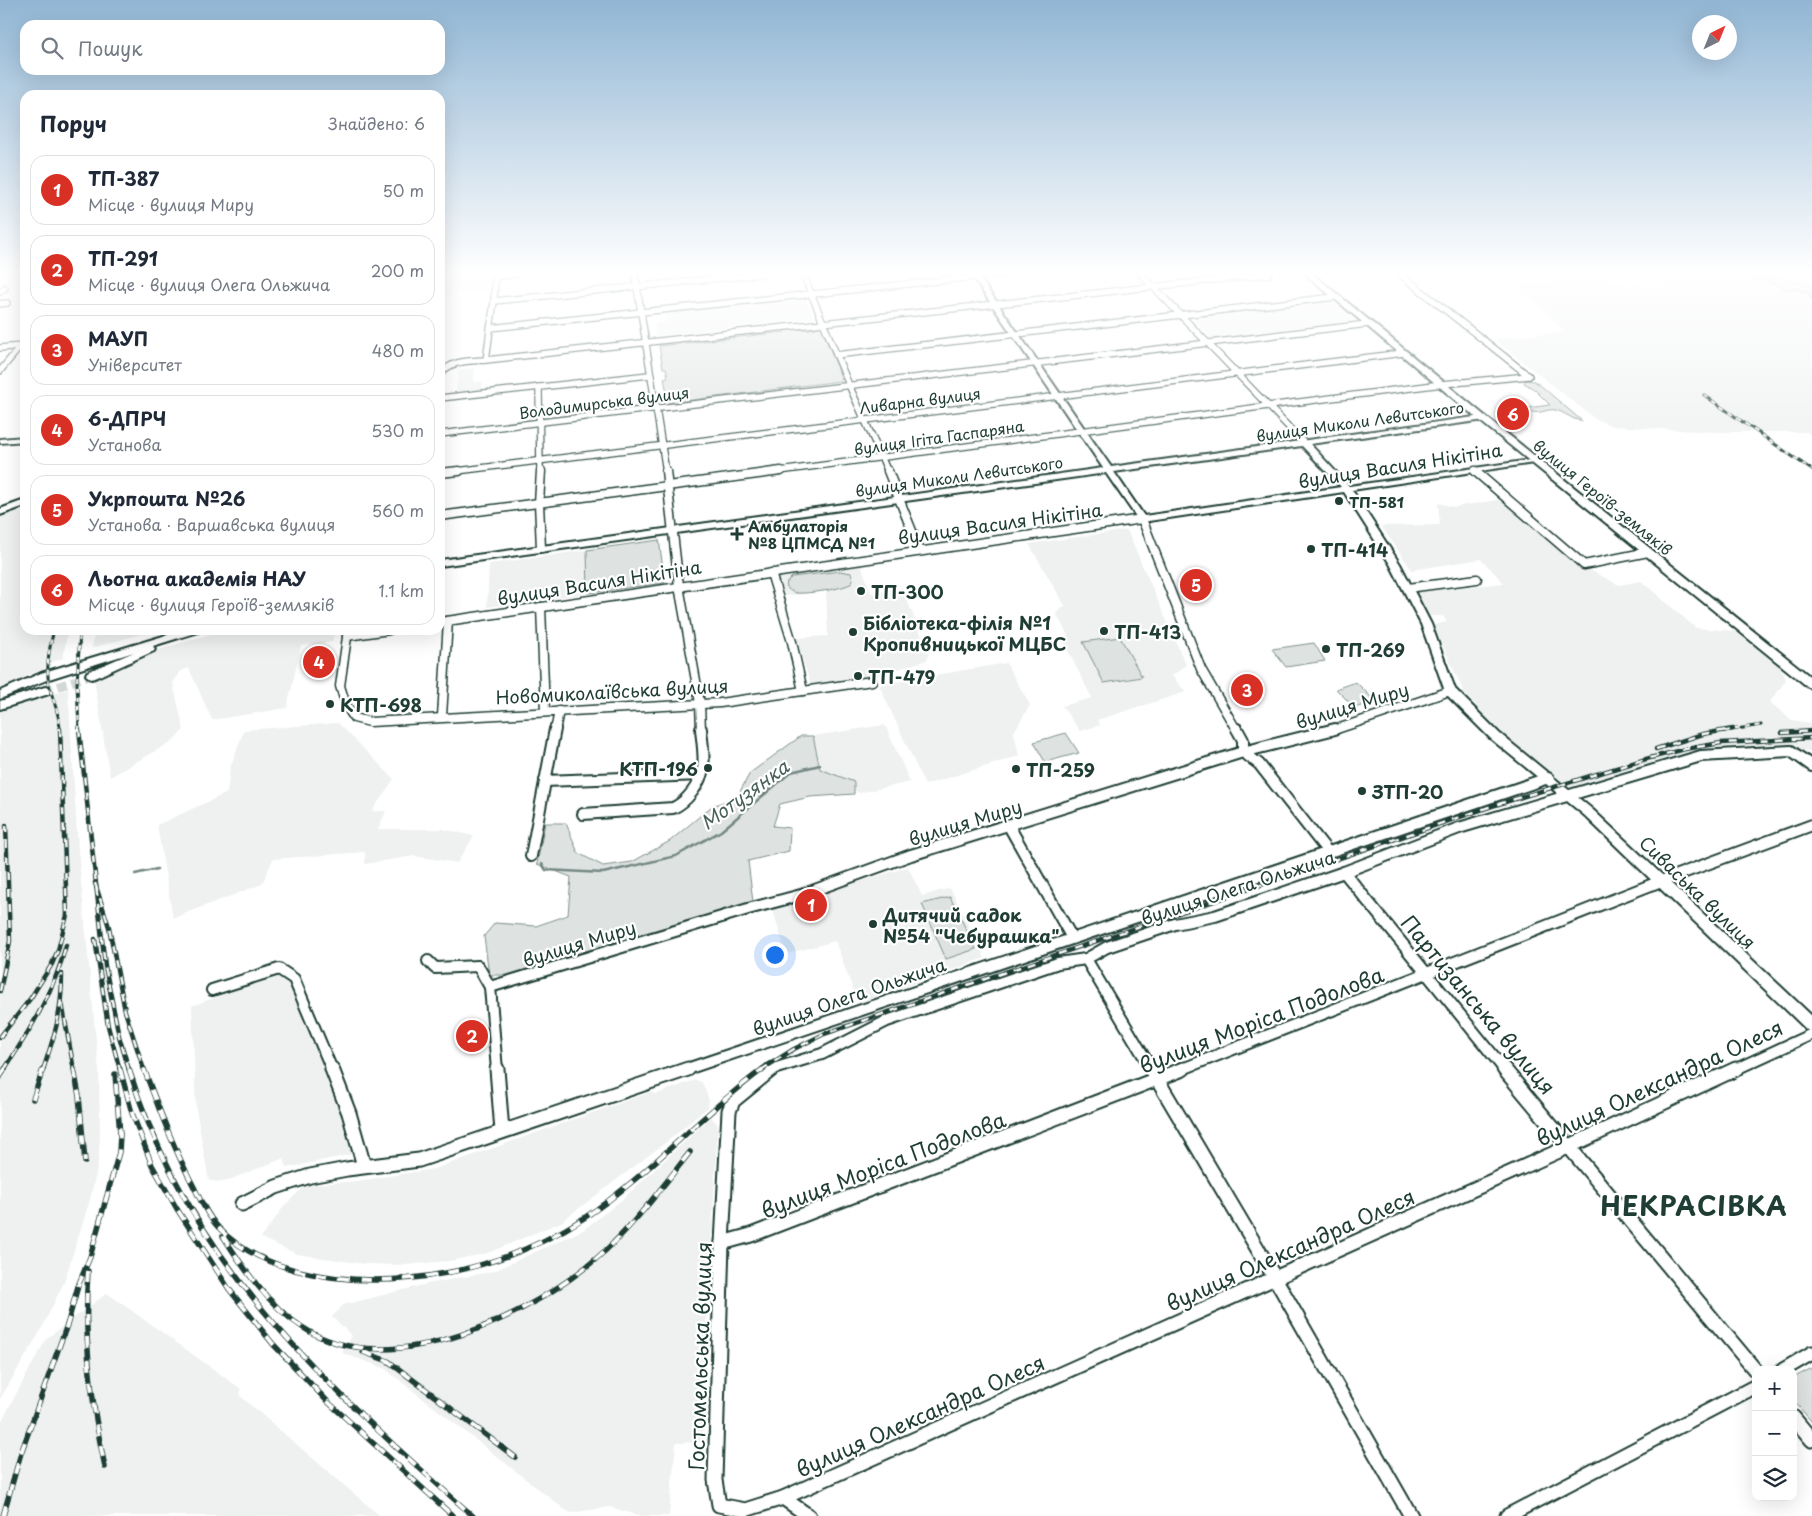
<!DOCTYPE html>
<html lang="uk">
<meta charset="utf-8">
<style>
body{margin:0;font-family:"Playpen Sans",sans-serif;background:#f6f6f7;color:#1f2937}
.controls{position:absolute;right:15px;bottom:15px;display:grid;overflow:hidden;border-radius:10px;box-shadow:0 5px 20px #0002}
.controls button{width:45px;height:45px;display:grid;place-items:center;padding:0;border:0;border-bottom:1px solid #e0e1e3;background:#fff;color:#1f2937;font:25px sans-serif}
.compass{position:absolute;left:1692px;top:15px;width:45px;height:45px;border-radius:50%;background:#fff;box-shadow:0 5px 20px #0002;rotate:43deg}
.you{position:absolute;left:774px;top:954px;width:18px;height:18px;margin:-12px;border:4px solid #fff;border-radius:50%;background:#1a73e8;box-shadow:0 0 0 8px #1a73e833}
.badge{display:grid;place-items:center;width:32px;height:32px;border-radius:50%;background:#d93025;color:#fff;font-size:16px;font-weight:700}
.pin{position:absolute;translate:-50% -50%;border:2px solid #fff;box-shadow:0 1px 5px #0006}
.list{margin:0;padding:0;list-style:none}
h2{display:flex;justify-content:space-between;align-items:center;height:65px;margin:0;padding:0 20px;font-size:21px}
h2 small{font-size:16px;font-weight:400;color:#747a83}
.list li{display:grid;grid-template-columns:32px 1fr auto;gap:15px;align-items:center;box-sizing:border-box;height:70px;margin:0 10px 10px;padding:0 10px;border:1px solid #e0e1e3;border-radius:15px}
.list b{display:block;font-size:19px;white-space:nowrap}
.list p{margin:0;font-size:16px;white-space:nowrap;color:#747a83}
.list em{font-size:16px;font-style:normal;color:#747a83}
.icon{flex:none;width:28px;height:28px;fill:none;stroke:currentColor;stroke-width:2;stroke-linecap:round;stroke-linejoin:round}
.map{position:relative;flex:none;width:1812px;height:1516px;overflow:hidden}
.search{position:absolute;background:#fff;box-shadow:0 5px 20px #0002;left:20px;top:20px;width:425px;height:55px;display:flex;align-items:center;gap:12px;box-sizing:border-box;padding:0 18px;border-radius:15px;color:#747a83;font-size:19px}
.panel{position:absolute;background:#fff;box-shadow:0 5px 20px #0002;left:20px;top:90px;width:425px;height:545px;border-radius:15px}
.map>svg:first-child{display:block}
.built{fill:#eef1f0}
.green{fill:#dee3e2;stroke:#7e908b}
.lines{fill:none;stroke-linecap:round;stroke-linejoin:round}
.stream{stroke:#758883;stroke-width:2.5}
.secondary-tunnel{stroke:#d2d8d6;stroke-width:9;stroke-dasharray:9 5;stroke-linecap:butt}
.street-far3-casing{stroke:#1f3d34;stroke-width:8}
.street-far2-casing{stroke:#1f3d34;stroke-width:11}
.street-far1-casing{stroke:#1f3d34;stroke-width:14}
.street-casing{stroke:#1f3d34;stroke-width:17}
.secondary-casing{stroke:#1f3d34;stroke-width:4}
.primary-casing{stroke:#1f3d34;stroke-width:4}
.street-far3{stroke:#fff;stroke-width:5.5}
.street-far2{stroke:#fff;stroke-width:8}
.street-far1{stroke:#fff;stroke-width:10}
.street{stroke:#fff;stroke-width:13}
.secondary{fill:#fff;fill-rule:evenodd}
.primary{fill:#fff;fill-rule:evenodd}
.rail-far2-casing{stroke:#1f3d34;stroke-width:3}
.rail-far1-casing{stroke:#1f3d34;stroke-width:4.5}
.rail-casing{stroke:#1f3d34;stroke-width:5.5}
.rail-far2{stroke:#fff;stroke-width:2;stroke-dasharray:5;stroke-linecap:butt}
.rail-far1{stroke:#fff;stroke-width:2.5;stroke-dasharray:8;stroke-linecap:butt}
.rail{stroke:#fff;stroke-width:4;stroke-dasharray:11;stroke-linecap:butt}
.poi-dot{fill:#1f3d34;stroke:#fff;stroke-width:2}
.labels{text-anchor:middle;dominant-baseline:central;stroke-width:4.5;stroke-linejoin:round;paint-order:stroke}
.far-street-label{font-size:15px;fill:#1f3d34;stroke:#fff}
.far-poi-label{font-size:15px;font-weight:bold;fill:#1f3d34;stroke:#fff;text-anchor:start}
.street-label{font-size:18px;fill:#1f3d34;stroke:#fff}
.poi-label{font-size:18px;font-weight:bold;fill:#1f3d34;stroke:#fff;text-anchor:start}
.water-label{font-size:19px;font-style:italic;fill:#4a625b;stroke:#fff}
.near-street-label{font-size:21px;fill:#1f3d34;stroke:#fff}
.near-district-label{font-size:26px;font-weight:bold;letter-spacing:1px;fill:#1f3d34;stroke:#fff}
</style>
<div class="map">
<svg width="1812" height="1516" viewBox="0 0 1812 1516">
<rect width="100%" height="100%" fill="#fff"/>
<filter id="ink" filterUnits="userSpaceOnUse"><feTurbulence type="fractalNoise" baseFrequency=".02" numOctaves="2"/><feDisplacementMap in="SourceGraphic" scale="10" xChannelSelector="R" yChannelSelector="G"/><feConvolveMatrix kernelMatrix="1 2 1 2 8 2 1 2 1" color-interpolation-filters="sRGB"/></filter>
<g filter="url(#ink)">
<g class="built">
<polygon points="440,274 488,274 486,290 452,293 450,297 444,297 440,308"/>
<polygon points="1550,274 1598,274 1606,283 1667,287 1657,274 1812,274 1812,436 1807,432 1716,432 1612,426 1594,418 1494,339 1565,332 1532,297 1526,297 1521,291 1526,291 1520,284 1556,282"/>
<polygon points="805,298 814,318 656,336 654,323 666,322 665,313"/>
<polygon points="1330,299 1356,321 1211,338 1191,316"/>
<polygon points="475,368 474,382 483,382 482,389 456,392 459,370"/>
<polygon points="1503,499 1582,566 1619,585 1641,581 1696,628 1734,631 1780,666 1786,680 1770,702 1791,720 1812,723 1812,751 1796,750 1790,746 1699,752 1637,767 1568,789 1509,740 1465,694 1433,625 1447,622 1443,616 1430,616 1416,592 1504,583 1481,559 1412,570 1381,526 1440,525 1438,503 1454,507"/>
<polygon points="25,508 25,630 68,630 63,658 45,665 45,669 25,676 25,679 0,689 0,516"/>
<polygon points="1127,530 1186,665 1172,676 1186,692 1097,720 1101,725 1080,731 1062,706 1092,698 1061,637 1068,636 1056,613 1065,606 1029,544"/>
<polygon points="587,550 588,593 487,607 489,564"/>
<polygon points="861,564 871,593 902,588 929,654 927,660 870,678 811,686 796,638 828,636 826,591 784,596 776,575"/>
<polygon points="95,630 155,630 92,648"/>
<polygon points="223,630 335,630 332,642 301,646 287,708 212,720 189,668 179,672 173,684 184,730 171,742 110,777 94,679 155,651"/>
<polygon points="1006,663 1030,705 1014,732 1019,756 925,785 879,685"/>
<polygon points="68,689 78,849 99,1072 100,1136 98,1164 90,1200 64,1282 41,1330 0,1399 0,709"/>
<polygon points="338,723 394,779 372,811 386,811 378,829 443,829 474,836 457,863 414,856 365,864 365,852 273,859 262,884 173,918 157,825 227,793 230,768 244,730"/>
<polygon points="885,725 910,782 859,793 820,769 813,736"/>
<polygon points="908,867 922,896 950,888 985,958 858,1003 835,941 786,954 772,907"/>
<polygon points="279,973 290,984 299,999 342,1112 353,1154 287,1168 284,1158 224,1182 209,1181 196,1109 192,1006"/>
<polygon points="695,1080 702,1082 709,1100 708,1107 669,1140 561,1222 488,1253 449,1261 405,1265 364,1264 297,1254 261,1238 285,1205 306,1185 357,1181 434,1169 651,1092 657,1094"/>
<polygon points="711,1117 718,1125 705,1349 703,1442 676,1443 669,1516 641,1516 609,1507 571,1513 564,1509 384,1368 342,1353 352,1336 332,1317 343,1305 427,1284 494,1271 583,1230 623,1199"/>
<polygon points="107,1293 241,1389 240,1396 380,1516 0,1516 0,1424 46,1339"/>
</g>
<g class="green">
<polygon points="1736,274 1752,274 1812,285 1812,300 1808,293 1796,289 1787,289 1776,284"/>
<polygon points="821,326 842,380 840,381 669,403 664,378 668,377 666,368 663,368 659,346 785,332 784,330 812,329"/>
<path d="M1526,380L1534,381L1540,385L1582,421C1572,420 1565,412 1555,410C1545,408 1536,418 1527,408L1550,405L1534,389L1524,383Z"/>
<polygon points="659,540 665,583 588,593 587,550"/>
<path d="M840,571L851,573L853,579L852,583C843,589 808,594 796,593C792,592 789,590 786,587L787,582L792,577Z"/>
<polygon points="1120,637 1142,677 1104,683 1083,642"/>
<polygon points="1314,643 1325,661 1286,667 1272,649"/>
<polygon points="1356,682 1375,701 1355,708 1336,689"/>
<polygon points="1066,733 1079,753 1045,762 1034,742"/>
<polygon points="801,736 813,736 820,769 854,782 854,794 810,797 780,804 773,826 790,828 789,851 748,861 753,902 624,939 510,975 489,975 484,936 495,923 536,926 568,915 571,877 537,864 545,823 566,823 578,853 603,866 632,862 670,841 712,806 737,797 750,773"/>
<polygon points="950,897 976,949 946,959 922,904"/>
<polygon points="1812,1368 1812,1422 1793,1400 1793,1378"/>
</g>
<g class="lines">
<g class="stream">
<polyline points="542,864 546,870 603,873 676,856 721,831 791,772 820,765"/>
<polyline points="135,874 157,869"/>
</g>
<polyline class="secondary-tunnel" points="45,691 91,675"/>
<defs>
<g id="street-far3">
<polyline points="635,274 666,472"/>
<polyline points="803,274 849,385 888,472"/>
<polyline points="1141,274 1303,442"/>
<polyline points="494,277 516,274"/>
<polyline points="0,292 5,288"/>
<polyline points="494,301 762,274"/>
<polyline points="0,304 7,303"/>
<polyline points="490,328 1003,274"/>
<polyline points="0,348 22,346"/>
<polyline points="836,355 1335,297"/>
<polyline points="486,360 1269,274"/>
<polyline points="0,371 25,341"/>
<path d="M440,375C450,360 469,361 486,360L494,301L495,274"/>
<polyline points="539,387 540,472"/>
<polyline points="440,398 649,375"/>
<polyline points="440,434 1368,324"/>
<polyline points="449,472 1403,353"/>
<polyline points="772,472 1268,406 1442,384 1529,376 1400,274"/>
</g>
<g id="street-far2">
<polyline points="541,471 539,503 541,548"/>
<polyline points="666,471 679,586 700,703 701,731"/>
<polyline points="888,471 920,551"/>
<polyline points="1475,471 1584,565 1648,552"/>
<polyline points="440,473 459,471"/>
<polyline points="440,516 781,471"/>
<polyline points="771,573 792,642 803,691"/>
<polyline points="1408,588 1477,579"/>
<polyline points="541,607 545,711"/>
<polyline points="440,622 1142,519 1201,669 1237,731"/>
<polyline points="348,630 340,686 346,705 354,718 370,722 720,703 872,681"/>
<polyline points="347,636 389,630"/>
<polyline points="442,716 448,621"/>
<polyline points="555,731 559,711"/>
<polyline points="1331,731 1450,691"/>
</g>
<g id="street-far1">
<polyline points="1237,729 1243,740 1243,752"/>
<polyline points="1243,752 1259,764 1328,852"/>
<polyline points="545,781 701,775"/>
<path d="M583,814L673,808C687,802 700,784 703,769C705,757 702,741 701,729"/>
<polyline points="1009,826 1072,938"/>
<polyline points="531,856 555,729"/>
<polyline points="1344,872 1505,1070"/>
<polyline points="1086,959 1152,1070"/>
<polyline points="428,961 435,968 478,966 490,987 497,1070"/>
<polyline points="490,987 748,909 801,895 911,855 1243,752 1335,729"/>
<polyline points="212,990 279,969 294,979 332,1070"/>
<polyline points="684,1070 1548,778"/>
<polyline points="770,1070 822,1054 887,1021 1058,963 1086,959 1107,947 1175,924 1215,916 1344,872 1459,828 1701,756 1791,751 1812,766"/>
<polyline points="1180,1070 1661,881 1812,825"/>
<polyline points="1734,1070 1812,1034"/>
</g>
<g id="street">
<polyline points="332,1069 349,1113 364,1166"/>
<polyline points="497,1069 502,1131"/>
<polyline points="772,1069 733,1101 729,1111 722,1243 715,1480 719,1505 745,1510 783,1498 809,1516"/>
<polyline points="1151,1069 1275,1278 1411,1516"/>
<polyline points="1504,1069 1756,1371"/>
<polyline points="242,1204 276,1187 310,1176 347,1169 419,1160 688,1069"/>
<polyline points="722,1243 751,1235 1183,1069"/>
<polyline points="1783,1370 1812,1353"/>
<polyline points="1793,1417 1812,1440"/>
<polyline points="783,1498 1570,1146 1736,1069"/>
<polyline points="1507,1516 1756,1386"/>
</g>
<g id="secondary">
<path d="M971,274H977L1111,467L1482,416H1485V420L1310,444L1349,486L1537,459L1538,461L1534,463L1352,490L1400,564L1431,624L1455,689L1499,733L1592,809L1812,1016V1031L1807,1030L1584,815L1491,739L1446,694L1421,624L1390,564L1344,492L1142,522L1139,521L1106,473L440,566V560L1103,468ZM1302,446L1341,487L1144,516L1114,472Z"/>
<polygon points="25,437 25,441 0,443 0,439"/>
<polygon points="25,500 25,506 0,515 0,509"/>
<polygon points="183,630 199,630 198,632 153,646 155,649 154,651 95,678 91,679 86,675 87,672 134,652 49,679 0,699 0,691 41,673"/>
<polygon points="45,687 49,688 50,691 49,694 0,709 0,701"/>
</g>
<polygon id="primary" points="1305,274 1313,274 1485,416 1812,678 1812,688 1808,687 1479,420"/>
</defs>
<use href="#street-far3" class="street-far3-casing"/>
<use href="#street-far2" class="street-far2-casing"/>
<use href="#street-far1" class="street-far1-casing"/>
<use href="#street" class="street-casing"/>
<use href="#secondary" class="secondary-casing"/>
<use href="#primary" class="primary-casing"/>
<use href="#street-far3" class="street-far3"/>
<use href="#street-far2" class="street-far2"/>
<use href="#street-far1" class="street-far1"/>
<use href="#street" class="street"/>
<use href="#secondary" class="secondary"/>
<use href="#primary" class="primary"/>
<defs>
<g id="rail-far2">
<polyline points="1704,395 1812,470"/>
<path d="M54,630C49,648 45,670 50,689C54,703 60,715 60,731"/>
<polyline points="79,731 77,684 80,630"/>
<polyline points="1725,731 1761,725"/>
</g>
<g id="rail-far1">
<polyline points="79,729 105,966 119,1036 129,1070"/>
<polyline points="1782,733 1812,731"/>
<polyline points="1656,749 1703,734 1733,729"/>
<polyline points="95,883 109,927 125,1011 144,1070"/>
<polyline points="95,939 108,1026 120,1070"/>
<polyline points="0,991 10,941 6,825"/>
<polyline points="62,1003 74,1070"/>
<polyline points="0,1037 30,999 52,964 58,950 67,915 60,729"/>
<path d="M4,1070C30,1030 54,992 66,945"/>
<path d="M43,1070C55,1034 62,1013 62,974"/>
<polyline points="761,1070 794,1049 824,1034 1492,806 1646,759 1685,749 1721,743 1812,738"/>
</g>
<g id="rail">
<polyline points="74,1069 79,1096 85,1162"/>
<polyline points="120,1069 132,1113 152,1165 177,1209 229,1289 273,1344 328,1402 453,1516"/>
<path d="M129,1069C188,1262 327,1387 473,1516"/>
<path d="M144,1069C159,1109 174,1149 194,1187C201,1201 208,1217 219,1228C239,1250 267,1262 295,1270C391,1295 502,1271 584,1218C649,1175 700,1115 763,1069"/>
<polyline points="0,1077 5,1069"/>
<polyline points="33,1099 43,1069"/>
<path d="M223,1236C244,1269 268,1305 302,1327C391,1386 537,1314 606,1250C637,1221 663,1186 690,1152"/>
<path d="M88,1271C83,1337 91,1402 105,1467"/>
<polyline points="363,1352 388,1361 515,1457"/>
<polyline points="3,1516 21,1453 68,1322 78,1286 90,1257 119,1152 120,1134 115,1074"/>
</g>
</defs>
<use href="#rail-far2" class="rail-far2-casing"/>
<use href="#rail-far1" class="rail-far1-casing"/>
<use href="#rail" class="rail-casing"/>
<use href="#rail-far2" class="rail-far2"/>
<use href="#rail-far1" class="rail-far1"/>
<use href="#rail" class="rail"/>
</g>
</g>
<linearGradient id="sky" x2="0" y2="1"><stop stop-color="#91b6d4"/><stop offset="0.56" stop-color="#fff"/><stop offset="1" stop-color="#fff" stop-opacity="0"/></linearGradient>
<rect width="1812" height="487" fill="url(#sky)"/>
<g class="poi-dot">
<circle cx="1339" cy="501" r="5"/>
<path d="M734.5 526.5h5v5h5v5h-5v5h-5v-5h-5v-5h5z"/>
<circle cx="1311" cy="549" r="5"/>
<circle cx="861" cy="591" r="5"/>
<circle cx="1104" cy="631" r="5"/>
<circle cx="853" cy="632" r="5"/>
<circle cx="1326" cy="649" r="5"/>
<circle cx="858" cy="676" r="5"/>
<circle cx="330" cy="704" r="5"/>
<circle cx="708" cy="768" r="5"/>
<circle cx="1016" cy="769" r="5"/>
<circle cx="1362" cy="791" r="5"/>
<circle cx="873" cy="924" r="5"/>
</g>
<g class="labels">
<g class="far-street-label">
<text transform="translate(920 400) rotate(-7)">Ливарна вулиця</text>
<text transform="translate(604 402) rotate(-7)">Володимирська вулиця</text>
<text transform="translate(1360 421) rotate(-8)">вулиця Миколи Левитського</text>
<text transform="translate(939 437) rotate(-8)">вулиця Ігіта Гаспаряна</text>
<text transform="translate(959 476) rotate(-8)">вулиця Миколи Левитського</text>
<text transform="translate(1603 497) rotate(39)">вулиця Героїв-земляків</text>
</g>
<g class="far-poi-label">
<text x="1349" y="501">ТП-581</text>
<text x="748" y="525">Амбулаторія<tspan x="748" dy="17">№8 ЦПМСД №1</tspan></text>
</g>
<g class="street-label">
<text transform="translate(1400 465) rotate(-9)">вулиця Василя Нікітіна</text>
<text transform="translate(1000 523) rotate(-8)">вулиця Василя Нікітіна</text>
<text transform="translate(599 582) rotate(-9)">вулиця Василя Нікітіна</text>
<text transform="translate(612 691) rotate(-3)">Новомиколаївська вулиця</text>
<text transform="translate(1352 705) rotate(-17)">вулиця Миру</text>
<text transform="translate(965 822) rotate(-17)">вулиця Миру</text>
<text transform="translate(1238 887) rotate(-18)">вулиця Олега Ольжича</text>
<text transform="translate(1698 892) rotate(44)">Сиваська вулиця</text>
<text transform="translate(579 943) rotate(-17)">вулиця Миру</text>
<text transform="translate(849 996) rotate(-19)">вулиця Олега Ольжича</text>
</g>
<g class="poi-label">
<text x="1321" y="549">ТП-414</text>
<text x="871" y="591">ТП-300</text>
<text x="863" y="622">Бібліотека-філія №1<tspan x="863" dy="21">Кропивницької МЦБС</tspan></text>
<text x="1114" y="631">ТП-413</text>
<text x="1336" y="649">ТП-269</text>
<text x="868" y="676">ТП-479</text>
<text x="340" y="704">КТП-698</text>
<text x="698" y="768" text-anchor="end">КТП-196</text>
<text x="1026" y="769">ТП-259</text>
<text x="1372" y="791">ЗТП-20</text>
<text x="883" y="914">Дитячий садок<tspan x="883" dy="21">№54 "Чебурашка"</tspan></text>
</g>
<g class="water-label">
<text transform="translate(744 794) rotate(-36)">Мотузянка</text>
</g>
<g class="near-street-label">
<text transform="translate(1479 1004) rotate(50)">Партизанська вулиця</text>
<text transform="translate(1261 1019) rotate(-21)">вулиця Моріса Подолова</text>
<text transform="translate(1659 1082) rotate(-25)">вулиця Олександра Олеся</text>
<text transform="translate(883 1164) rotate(-21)">вулиця Моріса Подолова</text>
<text transform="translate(1290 1249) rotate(-24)">вулиця Олександра Олеся</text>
<text transform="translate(699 1356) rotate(-88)">Гостомельська вулиця</text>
<text transform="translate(920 1415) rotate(-24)">вулиця Олександра Олеся</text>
</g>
<g class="near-district-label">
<text x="1694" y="1205">НЕКРАСІВКА</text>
</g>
</g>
</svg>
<div class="controls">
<button>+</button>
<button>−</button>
<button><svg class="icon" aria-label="layers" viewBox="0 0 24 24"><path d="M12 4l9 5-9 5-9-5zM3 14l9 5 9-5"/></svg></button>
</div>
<svg class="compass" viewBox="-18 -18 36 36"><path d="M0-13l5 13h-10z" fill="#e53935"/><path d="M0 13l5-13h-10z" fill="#747a83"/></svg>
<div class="you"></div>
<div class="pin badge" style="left:811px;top:905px">1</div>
<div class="pin badge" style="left:472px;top:1036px">2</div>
<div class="pin badge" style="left:1247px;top:690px">3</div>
<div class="pin badge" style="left:319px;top:662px">4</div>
<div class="pin badge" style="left:1196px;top:585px">5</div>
<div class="pin badge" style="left:1513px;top:414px">6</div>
<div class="search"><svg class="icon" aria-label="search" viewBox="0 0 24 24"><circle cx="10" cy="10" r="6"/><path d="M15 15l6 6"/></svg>Пошук</div>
<section class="panel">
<h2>Поруч<small>Знайдено: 6</small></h2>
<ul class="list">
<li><span class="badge">1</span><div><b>ТП-387</b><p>Місце · вулиця Миру</p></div><em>50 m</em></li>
<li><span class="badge">2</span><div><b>ТП-291</b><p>Місце · вулиця Олега Ольжича</p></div><em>200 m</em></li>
<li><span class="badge">3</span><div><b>МАУП</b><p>Університет</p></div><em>480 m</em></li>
<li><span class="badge">4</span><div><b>6-ДПРЧ</b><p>Установа</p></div><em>530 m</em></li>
<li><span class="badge">5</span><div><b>Укрпошта №26</b><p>Установа · Варшавська вулиця</p></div><em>560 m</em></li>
<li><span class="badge">6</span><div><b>Льотна академія НАУ</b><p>Місце · вулиця Героїв-земляків</p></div><em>1.1 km</em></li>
</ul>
</section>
</div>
